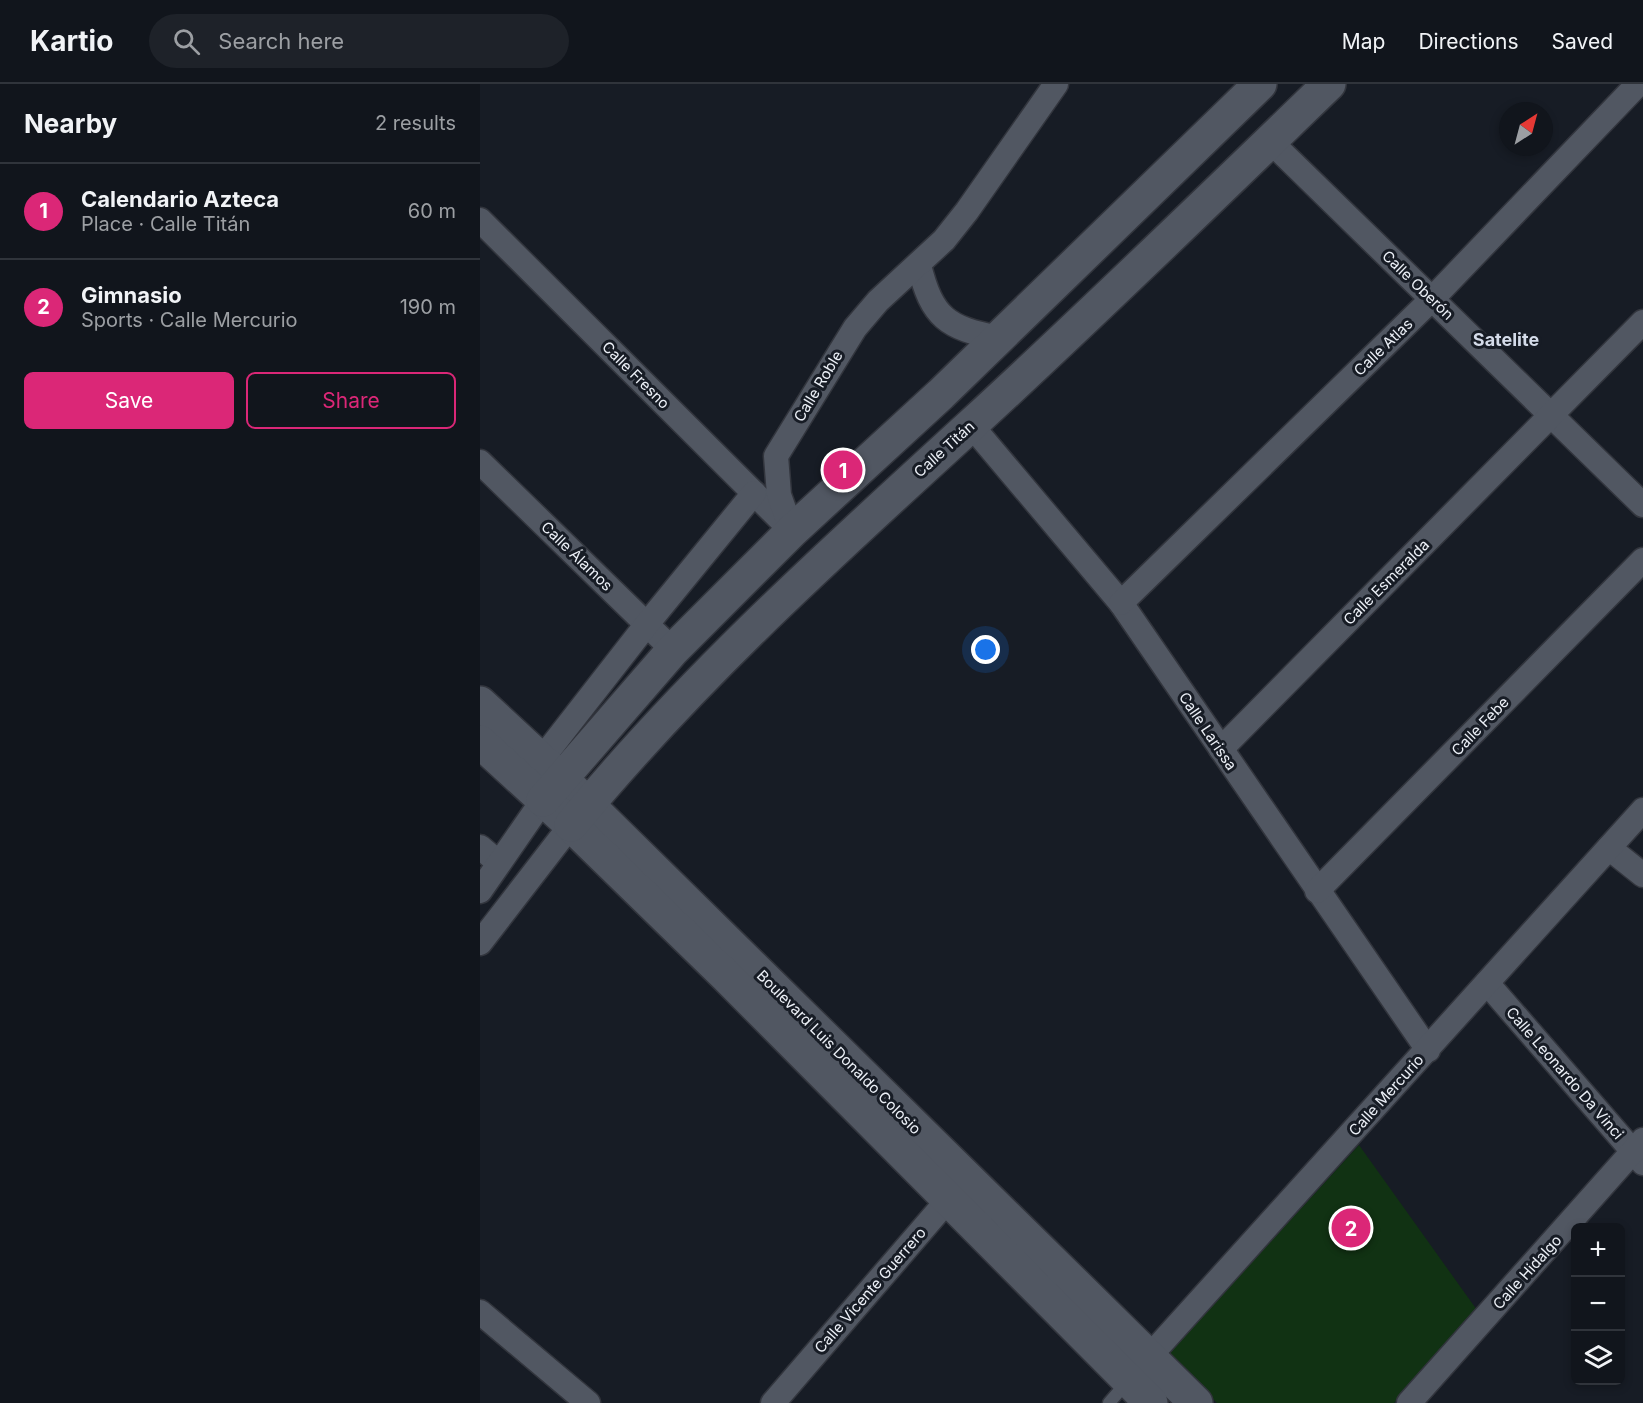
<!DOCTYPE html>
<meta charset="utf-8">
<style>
body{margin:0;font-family:Inter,sans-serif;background:#1e2229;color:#f1f3f6}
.controls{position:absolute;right:18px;bottom:18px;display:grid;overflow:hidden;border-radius:9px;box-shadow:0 3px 9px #0003}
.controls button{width:54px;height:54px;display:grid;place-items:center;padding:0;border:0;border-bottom:2px solid #30343b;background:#11151c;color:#f1f3f6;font:30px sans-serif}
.compass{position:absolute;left:1019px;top:18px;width:54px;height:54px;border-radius:50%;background:#11151c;box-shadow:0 3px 9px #0003;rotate:36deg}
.you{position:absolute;left:506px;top:566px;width:21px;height:21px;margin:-15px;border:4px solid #fff;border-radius:50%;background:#1a73e8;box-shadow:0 0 0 9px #1a73e833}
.badge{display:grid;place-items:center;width:39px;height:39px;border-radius:50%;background:#db2777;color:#fff;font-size:20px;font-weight:700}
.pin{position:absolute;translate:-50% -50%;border:3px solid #fff;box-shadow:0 2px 6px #0006}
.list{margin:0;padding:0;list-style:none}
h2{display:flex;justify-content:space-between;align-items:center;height:78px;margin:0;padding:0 24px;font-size:26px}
h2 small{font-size:20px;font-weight:400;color:#9c9fa3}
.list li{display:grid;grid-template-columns:39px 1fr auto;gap:18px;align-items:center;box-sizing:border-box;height:96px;padding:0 24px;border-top:2px solid #30343b}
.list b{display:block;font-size:22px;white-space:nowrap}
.list p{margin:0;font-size:20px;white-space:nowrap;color:#9c9fa3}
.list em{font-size:20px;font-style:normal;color:#9c9fa3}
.actions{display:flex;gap:12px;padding:18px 24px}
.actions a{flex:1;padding:14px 0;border:2px solid #db2777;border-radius:9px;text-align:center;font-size:21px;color:#db2777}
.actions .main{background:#db2777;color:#fff}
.icon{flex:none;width:33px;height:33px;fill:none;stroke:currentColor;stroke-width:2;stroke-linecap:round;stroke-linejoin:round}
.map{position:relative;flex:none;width:1163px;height:1319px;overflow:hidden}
header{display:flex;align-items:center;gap:36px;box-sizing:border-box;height:84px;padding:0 30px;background:#11151c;border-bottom:2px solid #30343b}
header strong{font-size:28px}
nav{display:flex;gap:33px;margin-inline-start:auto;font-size:21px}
.search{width:420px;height:54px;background:#1e2229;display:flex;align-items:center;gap:15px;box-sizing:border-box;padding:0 21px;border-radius:33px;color:#9c9fa3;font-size:22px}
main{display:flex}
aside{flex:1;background:#11151c}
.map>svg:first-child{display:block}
.green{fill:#113213}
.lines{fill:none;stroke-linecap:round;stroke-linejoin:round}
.lane-casing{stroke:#32353d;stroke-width:15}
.street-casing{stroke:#32353d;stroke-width:27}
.secondary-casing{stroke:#32353d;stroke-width:36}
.lane{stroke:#515762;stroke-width:12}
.street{stroke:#515762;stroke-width:24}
.secondary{stroke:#515762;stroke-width:33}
.labels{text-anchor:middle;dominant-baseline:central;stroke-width:6;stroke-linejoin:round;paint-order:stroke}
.street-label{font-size:15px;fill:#ecf0f7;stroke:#171c25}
.quarter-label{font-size:18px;font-weight:bold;fill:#d4dbe9;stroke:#171c25}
</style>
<header>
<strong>Kartio</strong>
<div class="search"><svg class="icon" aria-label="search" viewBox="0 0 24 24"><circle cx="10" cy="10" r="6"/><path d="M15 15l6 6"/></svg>Search here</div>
<nav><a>Map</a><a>Directions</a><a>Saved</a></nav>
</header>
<main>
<aside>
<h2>Nearby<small>2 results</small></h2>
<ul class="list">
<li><span class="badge">1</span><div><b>Calendario Azteca</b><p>Place · Calle Titán</p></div><em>60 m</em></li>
<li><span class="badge">2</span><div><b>Gimnasio</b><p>Sports · Calle Mercurio</p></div><em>190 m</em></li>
</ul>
<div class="actions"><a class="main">Save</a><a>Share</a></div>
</aside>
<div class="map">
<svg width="1163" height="1319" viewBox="0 0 1163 1319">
<rect width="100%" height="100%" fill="#171c25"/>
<polygon class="green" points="879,1061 997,1226 914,1319 737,1319 688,1270"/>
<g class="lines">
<defs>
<polyline id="lane" points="629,1319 648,1297"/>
<g id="street">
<polyline points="790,57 1163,421"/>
<polyline points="0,136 306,441"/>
<path d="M439,181C452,234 467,244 519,254"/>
<polyline points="491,341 641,519 948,966"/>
<polyline points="0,378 193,566"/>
<polyline points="312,447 299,411 296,372 375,244 398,217 464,156 487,127 576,0"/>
<polyline points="641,519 953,214 1158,0"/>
<polyline points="741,665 1163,238"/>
<polyline points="61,676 167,540 274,409"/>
<polyline points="0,763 19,779"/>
<polyline points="1129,764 1163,791"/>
<polyline points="0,807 63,716"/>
<polyline points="837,807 1163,476"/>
<polyline points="0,859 91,741"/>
<polyline points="1007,899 1163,1079"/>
<polyline points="0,1228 108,1319"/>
<polyline points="658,1285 1163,726"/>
<polyline points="293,1319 479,1103"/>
<polyline points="929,1319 1163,1056"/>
</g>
<g id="secondary">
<polyline points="0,619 82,695 716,1319"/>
<polyline points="0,658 91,741 246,892 671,1319"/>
<polyline points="63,716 193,566 312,447 461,310 780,0"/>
<path d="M91,741C212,594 350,470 490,342C612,230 730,115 849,0"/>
</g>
</defs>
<use href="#lane" class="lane-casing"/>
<use href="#street" class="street-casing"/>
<use href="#secondary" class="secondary-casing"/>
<use href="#lane" class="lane"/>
<use href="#street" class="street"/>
<use href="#secondary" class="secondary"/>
</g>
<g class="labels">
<g class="street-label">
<text transform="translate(938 201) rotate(44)">Calle Oberón</text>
<text transform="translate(903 263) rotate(-44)">Calle Atlas</text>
<text transform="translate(156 291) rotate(45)">Calle Fresno</text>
<text transform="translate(338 302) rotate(-59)">Calle Roble</text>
<text transform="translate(464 365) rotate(-42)">Calle Titán</text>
<text transform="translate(97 472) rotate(44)">Calle Álamos</text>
<text transform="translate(906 498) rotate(-45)">Calle Esmeralda</text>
<text transform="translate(1000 642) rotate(-46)">Calle Febe</text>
<text transform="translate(728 647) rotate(56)">Calle Larissa</text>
<text transform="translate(359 968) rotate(45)">Boulevard Luis Donaldo Colosio</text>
<text transform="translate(1085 989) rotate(49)">Calle Leonardo Da Vinci</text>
<text transform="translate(906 1011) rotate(-48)">Calle Mercurio</text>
<text transform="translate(1047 1188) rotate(-48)">Calle Hidalgo</text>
<text transform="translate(390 1206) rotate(-49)">Calle Vicente Guerrero</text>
</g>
<g class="quarter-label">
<text x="1026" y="255">Satelite</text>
</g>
</g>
</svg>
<div class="controls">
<button>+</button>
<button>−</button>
<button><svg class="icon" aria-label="layers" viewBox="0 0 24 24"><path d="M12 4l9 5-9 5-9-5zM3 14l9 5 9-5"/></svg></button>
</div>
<svg class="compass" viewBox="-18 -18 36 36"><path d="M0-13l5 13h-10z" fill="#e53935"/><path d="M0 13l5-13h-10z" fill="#9c9fa3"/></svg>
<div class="you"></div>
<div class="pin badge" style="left:363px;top:386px">1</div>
<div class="pin badge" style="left:871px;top:1144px">2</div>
</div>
</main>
